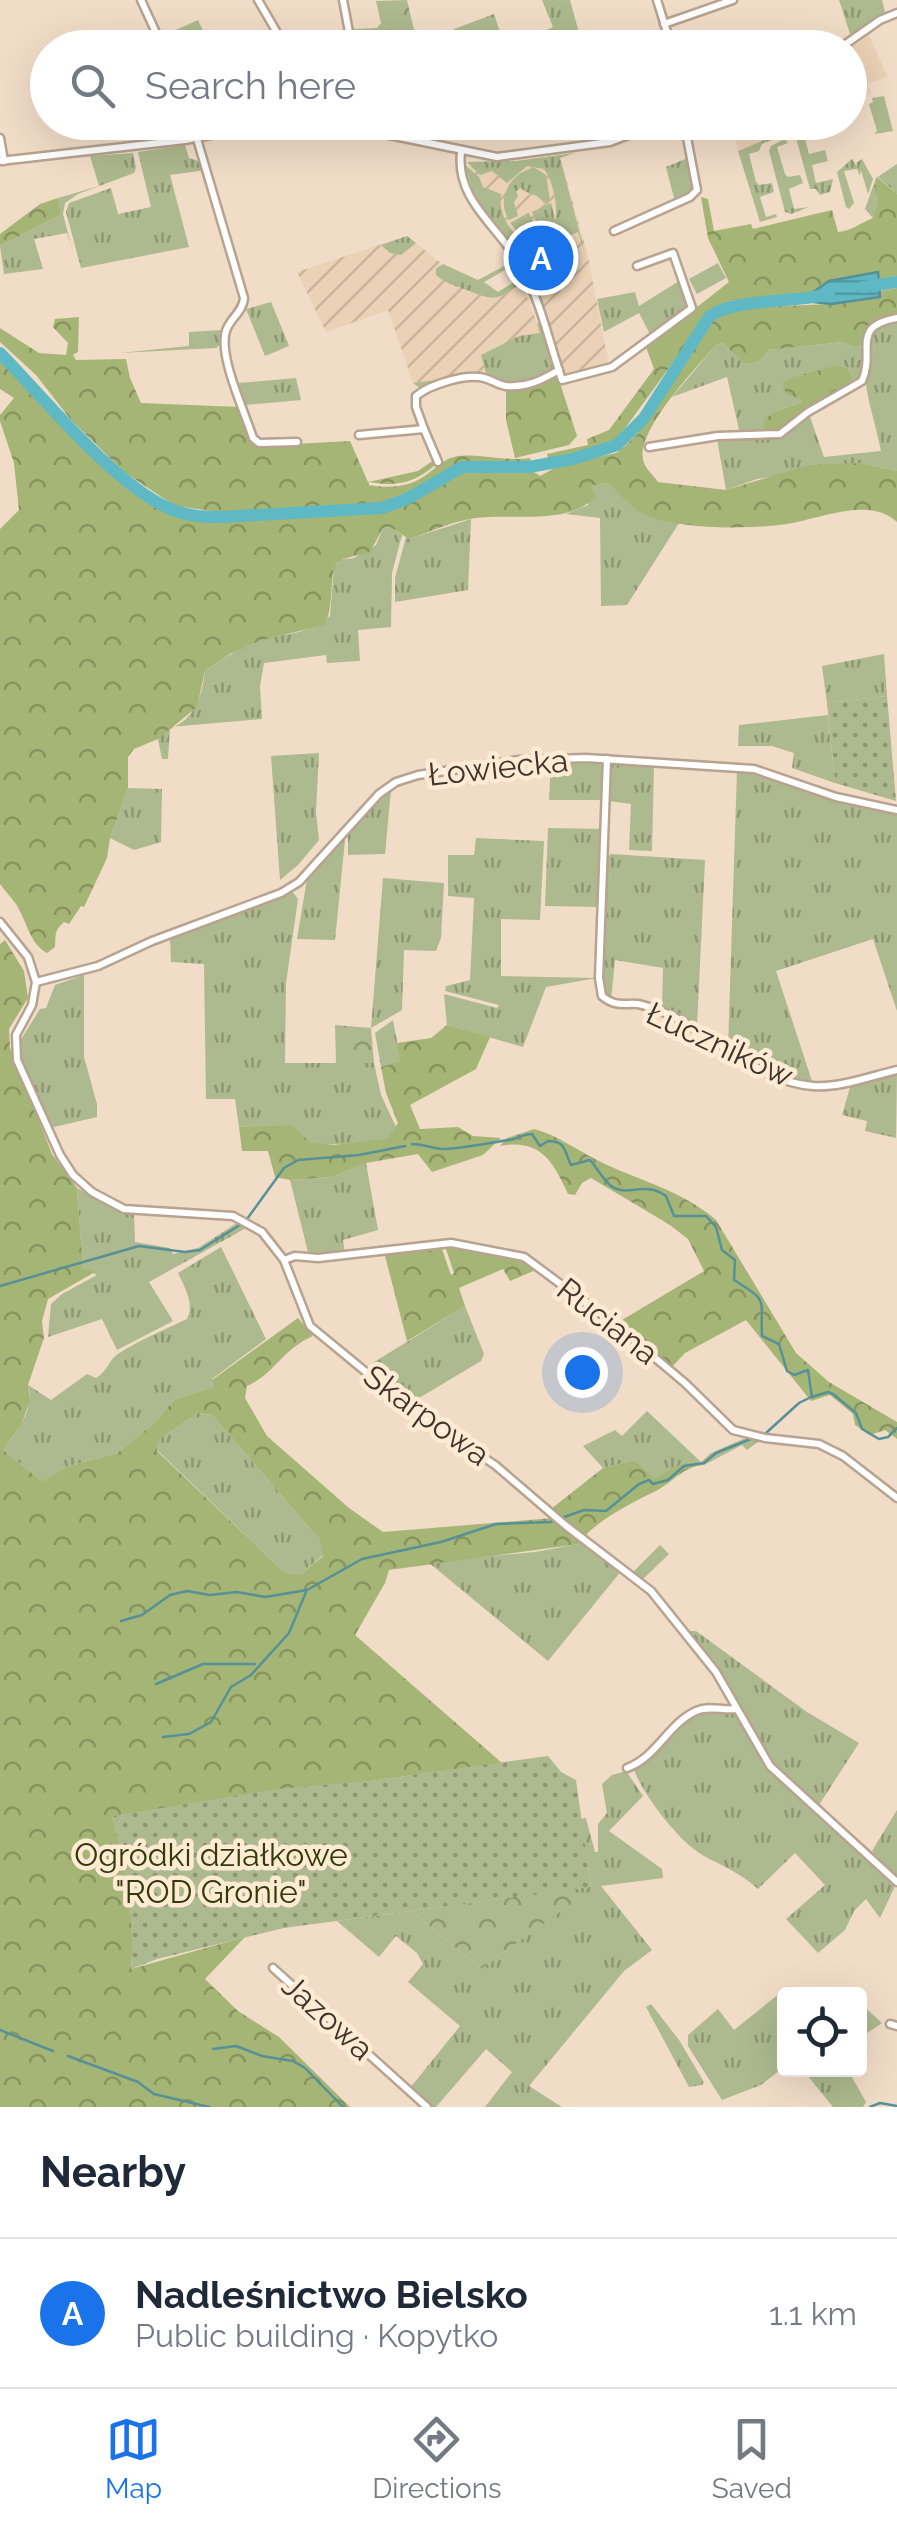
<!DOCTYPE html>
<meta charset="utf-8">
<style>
body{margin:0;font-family:Raleway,sans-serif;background:#f6f6f7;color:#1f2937}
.controls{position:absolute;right:30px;bottom:30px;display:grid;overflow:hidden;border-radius:10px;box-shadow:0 10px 40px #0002}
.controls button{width:90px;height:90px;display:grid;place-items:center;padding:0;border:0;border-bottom:2px solid #e0e1e3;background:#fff;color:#1f2937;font:50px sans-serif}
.you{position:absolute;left:582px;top:1372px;width:35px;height:35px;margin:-25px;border:8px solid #fff;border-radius:50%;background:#1a73e8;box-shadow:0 0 0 15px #1a73e833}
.badge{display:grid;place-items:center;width:65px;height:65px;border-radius:50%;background:#1a73e8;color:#fff;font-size:32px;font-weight:700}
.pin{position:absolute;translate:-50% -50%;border:5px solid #fff;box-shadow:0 2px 10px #0006}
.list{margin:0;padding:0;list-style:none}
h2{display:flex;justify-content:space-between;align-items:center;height:130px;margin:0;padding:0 40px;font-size:42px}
h2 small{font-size:32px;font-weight:400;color:#747a83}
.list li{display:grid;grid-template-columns:65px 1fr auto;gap:30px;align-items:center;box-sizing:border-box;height:150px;padding:0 40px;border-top:2px solid #e0e1e3}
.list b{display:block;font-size:38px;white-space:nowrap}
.list p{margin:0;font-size:32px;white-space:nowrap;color:#747a83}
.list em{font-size:32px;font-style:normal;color:#747a83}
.icon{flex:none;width:55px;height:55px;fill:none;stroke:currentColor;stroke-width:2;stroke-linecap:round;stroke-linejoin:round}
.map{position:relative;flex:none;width:897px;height:2107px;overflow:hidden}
.search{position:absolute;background:#fff;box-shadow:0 10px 40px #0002;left:30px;right:30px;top:30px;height:110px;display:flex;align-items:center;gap:25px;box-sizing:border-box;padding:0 35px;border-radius:55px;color:#747a83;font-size:38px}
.sheet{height:280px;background:#fff}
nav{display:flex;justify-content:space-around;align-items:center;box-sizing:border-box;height:140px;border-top:2px solid #e0e1e3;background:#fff;font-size:28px;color:#747a83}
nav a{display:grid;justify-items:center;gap:5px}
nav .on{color:#1a73e8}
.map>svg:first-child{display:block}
.built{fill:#ebd1b5}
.industrial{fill:url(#industrial-furrows)}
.grass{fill:url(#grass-tufts)}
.forest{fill:url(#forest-crowns);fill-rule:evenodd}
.park{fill:url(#park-crowns)}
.garden{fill:url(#garden-dots)}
.pitch{fill:#adb98e}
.water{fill:url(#water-rules);stroke:#559197;stroke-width:2.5}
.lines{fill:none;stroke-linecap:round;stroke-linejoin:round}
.stream{stroke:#559197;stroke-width:2.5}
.river{stroke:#5fb9c4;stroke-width:12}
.minor-casing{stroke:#b7a38f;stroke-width:11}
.minor{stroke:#fff;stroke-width:6}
.labels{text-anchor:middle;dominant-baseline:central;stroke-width:9;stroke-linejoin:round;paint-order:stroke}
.street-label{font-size:32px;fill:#3e352d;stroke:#ffead4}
.park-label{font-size:32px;fill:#313a09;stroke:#ffead4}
</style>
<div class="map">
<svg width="897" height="2107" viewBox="0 0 897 2107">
<defs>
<pattern id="industrial-furrows" width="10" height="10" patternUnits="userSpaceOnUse" patternTransform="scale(2.5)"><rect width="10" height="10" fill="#ebd1b5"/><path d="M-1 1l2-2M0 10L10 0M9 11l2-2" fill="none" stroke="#cbb49c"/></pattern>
<pattern id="grass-tufts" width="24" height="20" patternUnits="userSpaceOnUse" patternTransform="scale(2.5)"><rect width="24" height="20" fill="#adb98e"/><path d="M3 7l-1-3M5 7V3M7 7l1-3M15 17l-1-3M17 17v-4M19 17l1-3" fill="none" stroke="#8e9774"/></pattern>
<pattern id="forest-crowns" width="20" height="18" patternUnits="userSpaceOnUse" patternTransform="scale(2.5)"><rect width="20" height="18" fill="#a5b575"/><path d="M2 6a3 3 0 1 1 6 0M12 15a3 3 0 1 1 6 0" fill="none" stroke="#889460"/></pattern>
<pattern id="park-crowns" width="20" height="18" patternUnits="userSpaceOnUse" patternTransform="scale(2.5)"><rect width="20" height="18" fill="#adb98e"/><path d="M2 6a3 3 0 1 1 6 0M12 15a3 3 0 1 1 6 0" fill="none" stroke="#8e9774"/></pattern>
<pattern id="garden-dots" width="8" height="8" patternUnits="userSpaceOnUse" patternTransform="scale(2.5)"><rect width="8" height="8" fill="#adb98e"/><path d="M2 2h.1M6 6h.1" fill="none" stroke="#8e9774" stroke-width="1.8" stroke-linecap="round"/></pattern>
<pattern id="water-rules" width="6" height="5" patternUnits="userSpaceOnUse" patternTransform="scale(2.5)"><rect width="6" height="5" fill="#5fb9c4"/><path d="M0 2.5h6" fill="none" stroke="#5097a0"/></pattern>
</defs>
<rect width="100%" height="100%" fill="#f1dcc7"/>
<g class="built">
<polygon points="869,35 887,76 868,84 871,94 853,99 850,89 850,48"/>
<polygon points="433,123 465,123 467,139 433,135"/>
<polygon points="731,123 799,123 796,127 738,151"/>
</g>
<g class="industrial">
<polygon points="560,157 587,252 609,365 570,376 562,371 553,333 531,271 492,219 467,170 470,166"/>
<polygon points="407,236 446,267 498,293 520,280 541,333 486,373 413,383 388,310 326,332 297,272"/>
</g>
<g class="grass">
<polygon points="345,0 354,29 377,28 381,23 389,30 385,38 387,47 354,47"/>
<polygon points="542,0 570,0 583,47 510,47 553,27"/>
<polygon points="839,0 882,0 885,12 831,47 850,34"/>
<polygon points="494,14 503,41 486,47 460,47 454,29"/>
<polygon points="198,20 207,39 188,47 165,45 162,33 167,34"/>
<polygon points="884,96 893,131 874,134 877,131 869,104 873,102 872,98"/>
<polygon points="799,122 801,123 795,129 762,144 759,151 749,154 756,182 759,185 772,183 774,192 760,197 766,217 776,214 777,217 760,222 738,151 796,127"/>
<polygon points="812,123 820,132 804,135 809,154 825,150 828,161 812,165 816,183 833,179 830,192 820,195 816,189 810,189 796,138"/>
<polygon points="785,139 788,143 777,147 785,174 788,177 800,175 803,183 789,189 794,209 809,207 791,214 785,212 769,151 771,146"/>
<polygon points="185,145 189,158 198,161 206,170 170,175 189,247 81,268 66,212 69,203 111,188 118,214 151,207 138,152"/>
<polygon points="133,153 136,168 134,173 78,194 65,203 63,214 72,249 67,233 34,239 43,269 4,274 0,246 62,214 58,198 99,186 90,156"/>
<path d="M575,153L560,158L585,253L578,232L548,244L546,241C563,227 556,185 544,169L527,166L507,183L492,171L480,175L467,162L516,161Z"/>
<polygon points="690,157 695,186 693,192 675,202 666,167"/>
<polygon points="852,159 858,168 856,163 862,159 873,179 868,194 861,170 860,176 857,169 844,171 854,203 849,209 846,207 837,172"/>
<polygon points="897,164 897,194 878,177 880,198 873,218 865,209 876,178"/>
<path d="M465,165L479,177L483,187L501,194C498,215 511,236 531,244L529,254L537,270L531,271L476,202Z"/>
<path d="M535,168L546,175L550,200L544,203C537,192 526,195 521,188L516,191L518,196L514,202L518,216L509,220C495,199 511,171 535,168Z"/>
<path d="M551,203C555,217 558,229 544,239L532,212Z"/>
<polygon points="528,213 529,213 542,240 524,239 510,223"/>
<polygon points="407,236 416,243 401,255 390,253 381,245"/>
<path d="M514,261L515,264L484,282L498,292L519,279L521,283C497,301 494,301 467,290C455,286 445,283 436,275V269L443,264L478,280Z"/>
<polygon points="679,281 687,305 686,310 652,338 639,313 604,332 597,299 635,292 639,306"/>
<polygon points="271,302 289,346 265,356 246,309"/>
<path d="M897,320V471L862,463L757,479L726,490L717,439C765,435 769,449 809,414L824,457L881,451C871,400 857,383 872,329Z"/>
<polygon points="228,322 221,344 216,348 119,353 189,346 189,332 222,330"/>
<polygon points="537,323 541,325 554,365 553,370 532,381 509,384 483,374 421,389 413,383 486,373 481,355 519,336 540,333"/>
<path d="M843,342L853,347L863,345C863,362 866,377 849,386L853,378L848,368L837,365L802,399V402L776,411L765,433L740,434L727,377L672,397L716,345L723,343L745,365L760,361L769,350Z"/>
<polygon points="296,378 301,400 246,405 239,383"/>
<polygon points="608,483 642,512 679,523 627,605 601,606 600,518 566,514 588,505 591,486"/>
<polygon points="471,519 468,590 395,602 395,578 406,537 409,539"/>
<path d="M390,527L402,535L392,573L391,627L358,630L360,661L327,663L326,655L264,663L260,686L262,719L170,727L168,759H162L158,739C170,727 177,727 186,719C199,707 203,688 205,671C223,659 241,646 262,640C290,632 307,635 330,616L334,567L340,560L354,558L376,545L383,528Z"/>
<polygon points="884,654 887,696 827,703 822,666"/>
<polygon points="828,715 835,783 792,768 794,753 772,746 738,746 739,725"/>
<polygon points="319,753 316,812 319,840 298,865 280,880 271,756"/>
<polygon points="551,762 605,762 605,800 549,800"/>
<polygon points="612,762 654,765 652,851 629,850 631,804 609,801"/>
<polygon points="737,771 769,775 839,801 897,812 897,1011 873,939 776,971 813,1084 761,1067 728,1047"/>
<polygon points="128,788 162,789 161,842 134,850 110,838"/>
<polygon points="391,790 385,854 348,855 348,831"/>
<polygon points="548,828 604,829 601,907 545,906"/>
<polygon points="342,838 345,840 335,940 297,939 307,879"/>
<polygon points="476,838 544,841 540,920 501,919 501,976 597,978 546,987 523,1047 447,1025 444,994 497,1008 499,1005 445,991 446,986 470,980 474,898 448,896 448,855 474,855"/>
<polygon points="611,854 705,860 697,1026 662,1010 663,968 615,960 611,1001 604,996 601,978 606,858"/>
<polygon points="383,878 444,883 441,938 436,951 404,950 402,1010 371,1028"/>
<path d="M292,891L298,899L286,983L285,1063H374L381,1095L396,1127L389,1138C363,1141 334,1148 309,1142C278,1135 274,1125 239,1127L235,1099H206L204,964L171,962L170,937Z"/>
<polygon points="84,975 84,1057 97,1104 97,1117 50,1128 24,1070 18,1044 40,1009 46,1008 55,985"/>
<polygon points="393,1020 401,1063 381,1067 375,1033"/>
<polygon points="897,1072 896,1138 865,1131 867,1121 842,1115 851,1084"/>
<polygon points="366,1163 378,1230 343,1240 345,1254 309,1256 290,1180 332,1177"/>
<polygon points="77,1188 118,1210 134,1213 135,1242 170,1248 173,1254 198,1248 240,1221 246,1224 246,1228 149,1282 173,1321 117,1350 102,1319 48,1337 51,1304 62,1294 97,1275 83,1268"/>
<path d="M221,1247L266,1339L212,1379L216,1387L175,1399L153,1424L117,1453L66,1467L42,1481L3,1450C17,1431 35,1410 28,1385L51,1400L87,1374L96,1378C107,1372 108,1361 118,1354C139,1340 164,1330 187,1319C195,1304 184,1286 178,1273Z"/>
<polygon points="465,1306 484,1354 481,1361 409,1404 384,1382 371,1364"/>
<polygon points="647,1411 701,1462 711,1453 748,1437 759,1441 747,1450 742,1445 704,1465 685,1462 654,1480 635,1460 603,1468 583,1446 615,1430 622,1436"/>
<polygon points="198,1413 212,1415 320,1540 323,1555 301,1574 285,1573 157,1450 158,1440"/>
<polygon points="566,1531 622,1570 548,1661 428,1562 535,1552 578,1544"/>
<polygon points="660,1545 669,1554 642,1580 632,1573"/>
<polygon points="688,1631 696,1631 807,1712 859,1743 819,1805 766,1757 717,1670"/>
<path d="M708,1712L735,1713L766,1764L896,1884L880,1918L866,1899L854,1911L845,1930L818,1953L786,1919L825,1885L795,1853L758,1889C741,1873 724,1867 704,1856C679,1842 644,1796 634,1770L692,1717Z"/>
<polygon points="626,1771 643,1796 609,1831 662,1869 663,1878 601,1886 652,1950 624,1971 529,2086 562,2107 485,2107 512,2072 486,2049 436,2107 430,2107 410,2088 460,2026 408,1982 423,1964 417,1953 396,1936 379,1957 337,1921 411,1911 481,1969 573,1902 564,1890 591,1886 581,1819 586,1818 595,1852 598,1852 598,1824 607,1813 602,1784 612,1775"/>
<polygon points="897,1810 897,1878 872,1851"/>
<polygon points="789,1986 794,1994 784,1994 784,2067 761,2085 722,2100 688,2046 688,2035 718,2009 734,2030"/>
<polygon points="651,2004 679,2040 704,2082 702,2085 689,2087 646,2007"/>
<polygon points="803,2070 848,2070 866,2102 863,2107 833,2107"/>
</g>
<g class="forest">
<path d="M877,177L897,194V276L879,279L878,273L829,281L812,293L734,300L711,310L618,438L601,447L548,458L547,454L588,445L587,439L609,430L654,369L646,347L729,282L708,238L701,197L708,199L714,231L751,224L753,229L832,210L838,232C852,231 860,223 873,218L879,199L875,192Z"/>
<polygon points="58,198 62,214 0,246 0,234 40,204"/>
<path d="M897,288V317C878,321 866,323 863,345L853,347L843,342L769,350L760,361L745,365L723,343L716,345C697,367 632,434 644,463C646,469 654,476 658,482L726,490L809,465L862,463L897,471V522C868,494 814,522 779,525C742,529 676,530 642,513C630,506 618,492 608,483L591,486L596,497C566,526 514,513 476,518C453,521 430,532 409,539L390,527L383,528L370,552C361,555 345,557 338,562C328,571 335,610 324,625L259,641L230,654L205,671L197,707L158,739L134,749L128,757V788L110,838L107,858L84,907L81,906L69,924L64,922C54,931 56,934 55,947L47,953C29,943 27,921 16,904C11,897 5,891 0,884V529L19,510L14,463L0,421V415L14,398L0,389V356L115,476L149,501L180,516L252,521L279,516L383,512L408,503L460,471L534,472L540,476L558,466L616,453L624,447L637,434L710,320L732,308L831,304L880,297V291Z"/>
<path d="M79,317L78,352L73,355L76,360L126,359L130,378L141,403L240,407L251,439L259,446L350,441L368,482L418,471L434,460L436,464C416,483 395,487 369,482V485C391,489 412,487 430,472C439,465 446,458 458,456C482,453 506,462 530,458L531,462L457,464L418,490L382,504L220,512L175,506L124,472L71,420L36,375L0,342V328L39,353L66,355L68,343L53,327L55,319Z"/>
<polygon points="837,365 848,368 853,378 849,386 779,433 765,433 764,420 776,411 802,402 801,399 786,394 782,383 791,378"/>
<polygon points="552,376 559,380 577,436 569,445 515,458 506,420 506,388"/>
<path d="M5,940L24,971L28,998L9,1029L10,1048L52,1154L77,1188L83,1268L95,1272L48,1299L42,1321L44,1338L28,1385L30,1401L21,1425L3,1450L42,1481L66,1467L117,1453L153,1424L175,1399L215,1387L212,1380L298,1318L313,1336C281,1350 276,1373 247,1386L245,1398L267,1436L349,1508L383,1532L553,1518L579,1544L389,1570L385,1583L355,1635L502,1763L112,1816C125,1868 136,1915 131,1969L245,1937L205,1979L238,2011L279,2037L350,2107H0V944ZM198,1413L212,1415L320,1540L323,1556L301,1574L285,1573L157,1451L158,1440Z"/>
<polygon points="447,1025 490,1037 476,1069 410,1105 420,1129 458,1127 473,1136 501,1138 483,1155 432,1172 418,1154 366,1163 332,1177 290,1180 275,1177 268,1151 242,1151 239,1127 292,1125 309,1142 334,1145 388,1138 398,1123 386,1093 381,1067 400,1062 397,1043 431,1038"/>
<path d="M534,1129C557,1135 575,1149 597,1160C636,1180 682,1190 716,1220L796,1353L829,1382L897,1422V1439L885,1430L870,1435L855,1425L853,1414L830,1395L811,1401L746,1320L685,1353L671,1368L617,1323L704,1271L688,1239L670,1225L591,1178L582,1183L575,1195L568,1194C553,1161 540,1138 500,1146L507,1138Z"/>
<polygon points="451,1245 524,1259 538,1269 510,1281 503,1269 459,1288 465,1306 407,1341 384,1252 441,1246 451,1275 454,1273 445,1246"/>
<path d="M635,1460L654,1479L685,1462L704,1465C681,1467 673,1483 654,1492C634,1501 599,1520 585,1536L551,1509L603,1468Z"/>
</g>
<g class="park">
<polygon points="407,0 418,47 387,47 385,38 389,30 381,23 376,1"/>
<polygon points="335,1025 371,1028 374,1063 336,1063"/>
<polygon points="564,1890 574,1902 481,1969 411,1911"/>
<polygon points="860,2003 882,2023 860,2038"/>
</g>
<g class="garden">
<polygon points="887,696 896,801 835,783 827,703"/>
<path d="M548,1756L561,1772L576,1780L591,1887L284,1928L157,1959L131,1969C136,1915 124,1868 112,1816L277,1789L369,1781Z"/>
</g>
<polygon class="pitch" points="718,263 726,278 697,294 689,279"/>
<polygon class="water" points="878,272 880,297 831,304 814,302 812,293 829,281"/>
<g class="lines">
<g class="stream">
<path d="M412,1144C424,1144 434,1149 444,1149C465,1148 488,1143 509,1140C518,1139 523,1134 532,1134L540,1146L548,1141C567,1141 564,1152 571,1165L590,1160C597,1168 603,1179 611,1186C628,1198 643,1180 666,1196L674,1216H706L716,1227L722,1250L735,1260L734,1280C770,1302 760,1298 762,1336L779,1344L787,1371L794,1375L808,1370L812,1397L828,1392L833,1394L856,1413L862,1429L879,1439L888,1437L897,1428"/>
<polyline points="247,1219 284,1168 298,1160 359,1155 405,1146"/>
<polyline points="0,1286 139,1246 185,1252 200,1250 243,1223"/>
<polyline points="766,1433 799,1403 811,1397"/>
<polyline points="121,1621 142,1615 170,1595 187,1591 210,1595 237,1592 265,1597 307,1590 362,1559 441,1542 496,1524 550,1522 584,1510 606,1511 639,1484 649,1480 653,1484 668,1480 684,1466 704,1463 716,1453 753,1438"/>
<polyline points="156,1684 203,1664 255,1664"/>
<polyline points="163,1737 189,1734 211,1722 231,1687 251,1675 289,1633 306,1592"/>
<polyline points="0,2030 53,2051"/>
<polyline points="213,2049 236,2046 262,2056 293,2061 305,2068 343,2107"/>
<polyline points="68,2056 138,2082 154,2094 209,2107"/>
<polyline points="870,2107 880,2103 897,2106"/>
</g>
<g class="river">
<polyline points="863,287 897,282"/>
<path d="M0,353C44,398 112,482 168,508C185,516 203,517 222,517L382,508L407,499L462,467H529L573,459L617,445L644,418L709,317C732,298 796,303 829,294"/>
</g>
<defs>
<g id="minor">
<polyline points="141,0 163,48"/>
<polyline points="258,0 286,48"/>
<polyline points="343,0 352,48"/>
<polyline points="657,0 672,48"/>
<polyline points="664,24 733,0"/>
<polyline points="840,48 880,20 897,13"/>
<path d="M192,122L244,298C243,312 230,318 226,331C218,356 245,412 253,438L259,443L297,442"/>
<polyline points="326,122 497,157 610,142 662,122"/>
<polyline points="0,138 4,161"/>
<path d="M461,152C455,203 503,229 524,271C541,304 550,345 562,380L612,367L692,308L673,253L637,266"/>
<polyline points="0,161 185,140 278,122"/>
<polyline points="614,231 690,197 697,190 684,122"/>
<polyline points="424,429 438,462"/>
<path d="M359,435L424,429L416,407V396C429,385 466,373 484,378C492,380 498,385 506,386C526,388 542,380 559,370"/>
<path d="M649,447L718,436L780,434L808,412L862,381C876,350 849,327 897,318"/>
<path d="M607,759L599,978L602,996C615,1007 623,1003 638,1004C648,1006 658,1010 668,1014C716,1035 758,1082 813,1086C840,1088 871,1076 897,1070"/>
<polyline points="0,922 28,957 36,982 32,1005 16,1035 17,1060 60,1155 73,1175 92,1192 124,1209 233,1216 262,1232 284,1260 310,1326 417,1414 495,1465 565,1525 651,1591 716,1672 770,1766 897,1882"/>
<polyline points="36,982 98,966 152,941 281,893 299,882 379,794 396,782 418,775 519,760 586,758 754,769 836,797 897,810"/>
<polyline points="284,1260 295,1256 318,1258 451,1243 524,1257 616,1325 685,1383 733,1430 765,1438 819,1444 843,1456 897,1498"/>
<path d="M627,1768C657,1757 668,1724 696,1711C709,1705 723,1711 737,1709"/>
<polyline points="273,1968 427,2107"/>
<polyline points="890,2024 897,2026"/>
</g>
</defs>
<use href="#minor" class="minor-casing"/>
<use href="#minor" class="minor"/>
</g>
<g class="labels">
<g class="street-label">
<text transform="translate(498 767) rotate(-6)">Łowiecka</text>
<text transform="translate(720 1044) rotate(25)">Łuczników</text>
<text transform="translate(608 1321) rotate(38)">Ruciana</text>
<text transform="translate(427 1415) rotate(36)">Skarpowa</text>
<text transform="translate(328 2017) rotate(42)">Jazowa</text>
</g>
<g class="park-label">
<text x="211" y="1854">Ogródki działkowe<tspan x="211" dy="37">"ROD Gronie"</tspan></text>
</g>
</g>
</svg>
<div class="controls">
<button><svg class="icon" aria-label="locate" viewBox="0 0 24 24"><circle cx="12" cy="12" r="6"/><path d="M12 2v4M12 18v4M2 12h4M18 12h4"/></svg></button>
</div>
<div class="you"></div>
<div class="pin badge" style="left:541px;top:258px">A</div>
<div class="search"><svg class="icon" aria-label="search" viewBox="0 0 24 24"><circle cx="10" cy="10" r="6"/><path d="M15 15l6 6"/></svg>Search here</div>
</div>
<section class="sheet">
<h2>Nearby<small></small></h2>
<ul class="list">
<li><span class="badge">A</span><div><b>Nadleśnictwo Bielsko</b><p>Public building · Kopytko</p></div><em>1.1 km</em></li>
</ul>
</section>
<nav>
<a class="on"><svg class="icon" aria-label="map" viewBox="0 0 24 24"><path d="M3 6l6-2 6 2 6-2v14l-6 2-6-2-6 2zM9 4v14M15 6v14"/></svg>Map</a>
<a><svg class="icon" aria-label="directions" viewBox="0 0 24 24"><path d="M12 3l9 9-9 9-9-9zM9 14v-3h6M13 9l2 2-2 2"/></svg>Directions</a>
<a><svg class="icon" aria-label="saved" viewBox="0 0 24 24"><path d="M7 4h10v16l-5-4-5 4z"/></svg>Saved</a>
</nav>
